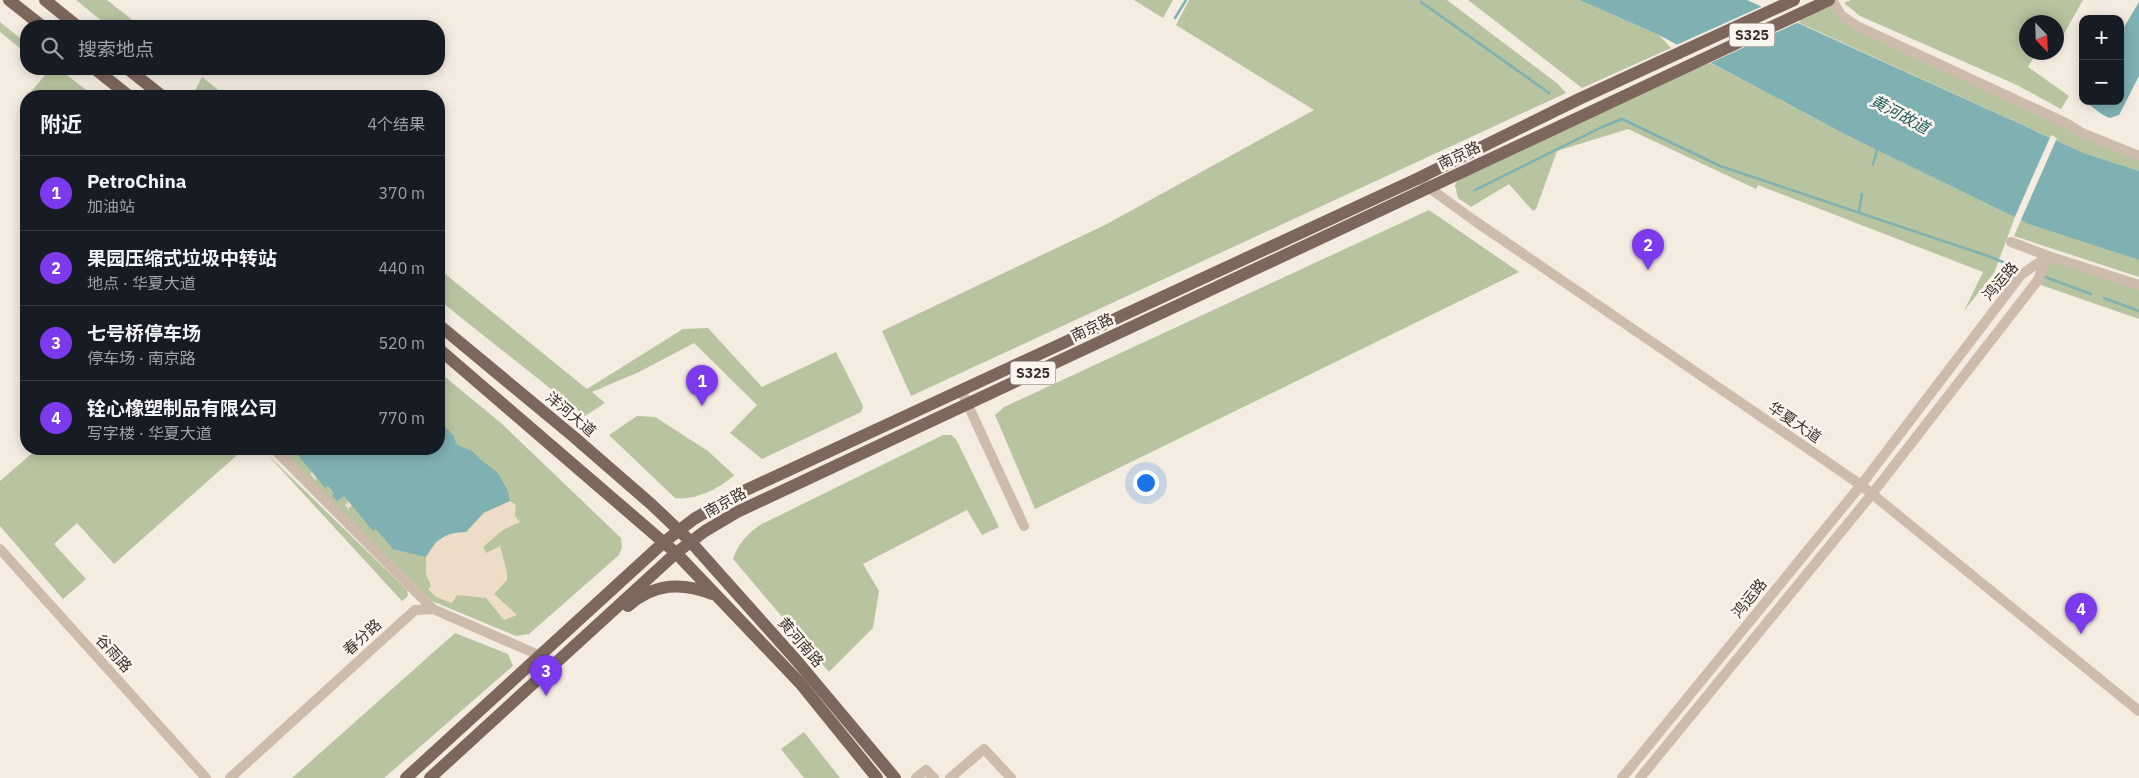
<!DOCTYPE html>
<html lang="zh">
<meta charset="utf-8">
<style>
body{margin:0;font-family:"IBM Plex Sans","Noto Sans SC",sans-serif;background:#20242c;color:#f1f3f6}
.controls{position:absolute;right:15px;top:15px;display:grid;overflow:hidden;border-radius:10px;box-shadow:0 2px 12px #0003}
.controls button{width:45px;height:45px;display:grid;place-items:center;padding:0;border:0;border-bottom:1px solid #363941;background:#171b24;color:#f1f3f6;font:25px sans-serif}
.compass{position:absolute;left:2019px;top:15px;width:45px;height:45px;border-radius:50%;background:#171b24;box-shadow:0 2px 12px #0003;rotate:157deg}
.you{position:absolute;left:1145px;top:482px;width:18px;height:18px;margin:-12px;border:4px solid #fff;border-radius:50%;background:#1a73e8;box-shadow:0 0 0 8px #1a73e833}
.badge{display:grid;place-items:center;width:32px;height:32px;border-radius:50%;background:#7c3aed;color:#fff;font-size:16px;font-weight:700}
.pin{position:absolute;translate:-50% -41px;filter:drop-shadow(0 1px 2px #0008)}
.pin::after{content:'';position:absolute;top:26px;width:18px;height:15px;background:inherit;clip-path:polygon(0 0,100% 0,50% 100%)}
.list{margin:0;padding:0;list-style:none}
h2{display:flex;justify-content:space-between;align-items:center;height:65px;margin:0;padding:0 20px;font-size:21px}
h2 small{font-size:16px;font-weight:400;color:#9ea1a6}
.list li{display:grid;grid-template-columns:32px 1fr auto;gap:15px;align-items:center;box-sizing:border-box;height:75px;padding:0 20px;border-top:1px solid #363941}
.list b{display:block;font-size:19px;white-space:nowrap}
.list p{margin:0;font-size:16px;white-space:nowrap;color:#9ea1a6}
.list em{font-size:16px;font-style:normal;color:#9ea1a6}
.icon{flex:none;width:28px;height:28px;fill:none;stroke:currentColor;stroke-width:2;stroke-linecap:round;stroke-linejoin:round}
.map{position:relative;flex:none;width:2139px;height:778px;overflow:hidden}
.search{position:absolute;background:#171b24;box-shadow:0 2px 12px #0003;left:20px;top:20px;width:425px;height:55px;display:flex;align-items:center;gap:12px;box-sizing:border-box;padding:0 18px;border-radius:20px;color:#9ea1a6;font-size:19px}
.panel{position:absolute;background:#171b24;box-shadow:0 2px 12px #0003;left:20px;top:90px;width:425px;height:365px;border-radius:20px}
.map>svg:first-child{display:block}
.green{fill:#b8c4a0}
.plaza{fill:#ecdcc8}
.water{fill:#7fb0b2}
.pier{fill:#f4ebe1}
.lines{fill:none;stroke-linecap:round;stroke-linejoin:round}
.stream{stroke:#7fb0b2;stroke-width:2.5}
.minor{stroke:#cdbbac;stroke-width:10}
.major{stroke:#7d675c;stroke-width:12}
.labels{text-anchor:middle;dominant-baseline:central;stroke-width:5;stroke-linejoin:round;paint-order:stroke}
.shield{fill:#fbf5ee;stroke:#756b66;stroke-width:1}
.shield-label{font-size:14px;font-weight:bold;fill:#3b302b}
.street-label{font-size:15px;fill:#3b302b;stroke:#fbf5ee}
.water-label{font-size:16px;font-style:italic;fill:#1f5a5e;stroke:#fbf5ee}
</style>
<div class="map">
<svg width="2139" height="778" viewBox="0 0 2139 778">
<rect width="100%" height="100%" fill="#f4ebe1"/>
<g class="green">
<polygon points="76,0 107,0 140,26 108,26"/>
<polygon points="1134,0 1173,0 1163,18"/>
<polygon points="1189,0 1447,0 1558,84 1566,93 911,396 882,331 1105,225 1314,110 1176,25"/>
<polygon points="1468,0 1579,0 1659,35 1671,48 1582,88"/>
<polygon points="1851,0 2083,0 2061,39 2057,37 2056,22 2026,22 2026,52 2036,53 2028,67 2069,96 2061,109 2017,85 1860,16 1844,3"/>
<polygon points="1830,3 1837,15 2139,159 2139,171 2084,153 1793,20"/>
<polygon points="0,22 26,43 26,53 0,32"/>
<polygon points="1707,61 1848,136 2015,217 1994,273 1964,311 1983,272 1758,185 1756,189 1628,129 1557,151 1536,209 1533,211 1509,184 1471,207 1458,198 1455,185 1458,179"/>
<polygon points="45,69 59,69 94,96 27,96 48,72"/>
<polygon points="202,77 226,96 194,96 193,95"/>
<polygon points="1429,210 1519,272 1035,509 995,415 1004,407"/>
<polygon points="2021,220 2139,260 2139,277 2014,236"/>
<polygon points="2050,260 2139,288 2139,319 2041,285"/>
<polygon points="439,269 587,389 683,329 708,328 762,387 836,352 863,406 861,412 762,459 730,433 757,405 694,343 639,372 592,392 605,403 585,416 439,300"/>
<polygon points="439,372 501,423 621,538 622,547 619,555 529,634 516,636 432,601 279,449 439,449"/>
<path d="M637,416L655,417L708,451L734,475C721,488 694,501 675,498L609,435Z"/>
<path d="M943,435H951L956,439L999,527L982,535L967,510L863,564L879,591L873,628L829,672L733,559C739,543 746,535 760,525Z"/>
<polygon points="37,449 244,449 114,564 77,523 54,544 86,579 63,599 0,526 0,481"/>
<polygon points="265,452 407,590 408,596 402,601"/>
<polygon points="455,633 508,654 513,666 384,778 292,778"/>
<polygon points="804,732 840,778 804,778 781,749"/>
</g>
<polygon class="plaza" points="322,449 327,449 335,458 339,455 353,470 377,449 381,449 392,462 410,462 425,469 435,480 441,495 441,506 438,518 430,530 439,540 448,534 466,532 485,512 510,501 516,505 515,516 520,522 503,530 483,547 486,553 500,546 507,572 507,580 494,594 517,615 504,620 486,598 457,595 452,603 436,597 428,589 431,586 426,574 426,557 435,544 426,534 412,540 411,537 414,535 414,525 417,521 424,518 432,519 436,506 434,488 422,472 410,466 396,465 401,471 373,496 369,492 348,509 345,505 365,487 340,459 315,480 310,474 329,457"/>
<g class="water">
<polygon points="1579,0 1747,0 2084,153 2139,171 2139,260 2029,224 1848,136 1659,35"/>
<path d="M2139,2V76L2119,115L2110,118C2101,115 2093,107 2084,101H2120V34Z"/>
<path d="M439,421L453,435L457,445L472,451L481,460L497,472L508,491L510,501L483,513L466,532C447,531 434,540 426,557L393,549L376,529L373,531L344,496L337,501L332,496L334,493L328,486L325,488L293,449H439Z"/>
</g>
<g class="pier">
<polygon points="1765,5 1801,21 1708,64 1674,46"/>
<polygon points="2051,135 2057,138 2020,222 2014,219"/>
</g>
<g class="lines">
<g class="stream">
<polyline points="1421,2 1549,93"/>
<polyline points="1175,18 1186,0"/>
<polyline points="1873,164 1878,147"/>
<polyline points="1475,190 1602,127 1622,119 1720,166 1988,256 2018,268"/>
<polyline points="1859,212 1862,194"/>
<polyline points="2045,277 2091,294"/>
<polyline points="2104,298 2139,311"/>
</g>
<g class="minor">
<polyline points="1832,0 1841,15 1857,26 2066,123 2082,133 2139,156"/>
<polyline points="1419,178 1428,187 1472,219 1861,485 2139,711"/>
<polyline points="2011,242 2048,256 2139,285"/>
<polyline points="961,390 1024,526"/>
<polyline points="274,449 433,609"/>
<polyline points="0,549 206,778"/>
<polyline points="230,778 415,610 433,609 541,656"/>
<polyline points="916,778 926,770 934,778"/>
<polyline points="950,778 984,749 1011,778"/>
<polyline points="1622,778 1861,485 2021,275 2048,256"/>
<polyline points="1640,778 1872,494 2038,280 2047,256"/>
</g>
<g class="major">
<polyline points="9,0 42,26"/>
<polyline points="45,0 77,26"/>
<polyline points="95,69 129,96"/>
<polyline points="128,69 162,96"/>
<polyline points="439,325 574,437 651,504 690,541 797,661 895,778"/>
<polyline points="439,349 676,553 800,683 877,778"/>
<path d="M628,606C654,583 682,582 712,594"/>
<polyline points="406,778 664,542 694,519 731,497 1419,178 1579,99 1794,0"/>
<polyline points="430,778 676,553 705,531 737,512 1829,0"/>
</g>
</g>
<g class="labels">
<g class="shield">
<rect x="1729.5" y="23.5" width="45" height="23" rx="4"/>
<rect x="1010.5" y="361.5" width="45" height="23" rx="4"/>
</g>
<g class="shield-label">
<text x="1752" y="35">S325</text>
<text x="1033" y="373">S325</text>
</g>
<g class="street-label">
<text transform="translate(1459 155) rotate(-25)">南京路</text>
<text transform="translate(2000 281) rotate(-49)">鸿运路</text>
<text transform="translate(1092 327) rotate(-25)">南京路</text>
<text transform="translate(571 414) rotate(40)">洋河大道</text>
<text transform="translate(1795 422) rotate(34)">华夏大道</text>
<text transform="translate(725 502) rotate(-29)">南京路</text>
<text transform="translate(1749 598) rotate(-51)">鸿运路</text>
<text transform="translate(362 637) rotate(-42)">春分路</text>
<text transform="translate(801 642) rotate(49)">黄河南路</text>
<text transform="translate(114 653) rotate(48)">谷雨路</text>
</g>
<g class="water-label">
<text transform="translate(1900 114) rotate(28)">黄河故道</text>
</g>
</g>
</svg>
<div class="controls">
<button>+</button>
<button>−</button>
</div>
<svg class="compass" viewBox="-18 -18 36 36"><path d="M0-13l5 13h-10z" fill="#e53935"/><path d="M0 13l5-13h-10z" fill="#9ea1a6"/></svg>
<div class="you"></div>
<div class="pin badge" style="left:702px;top:406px">1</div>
<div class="pin badge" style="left:1648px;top:270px">2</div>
<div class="pin badge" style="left:546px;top:696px">3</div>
<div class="pin badge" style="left:2081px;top:634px">4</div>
<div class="search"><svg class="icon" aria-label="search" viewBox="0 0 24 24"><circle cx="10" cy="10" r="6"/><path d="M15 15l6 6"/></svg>搜索地点</div>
<section class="panel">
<h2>附近<small>4个结果</small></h2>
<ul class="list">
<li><span class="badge">1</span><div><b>PetroChina</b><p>加油站</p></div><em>370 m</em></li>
<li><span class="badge">2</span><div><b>果园压缩式垃圾中转站</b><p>地点 · 华夏大道</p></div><em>440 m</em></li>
<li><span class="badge">3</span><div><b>七号桥停车场</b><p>停车场 · 南京路</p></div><em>520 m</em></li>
<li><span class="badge">4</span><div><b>铨心橡塑制品有限公司</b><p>写字楼 · 华夏大道</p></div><em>770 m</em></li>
</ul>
</section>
</div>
